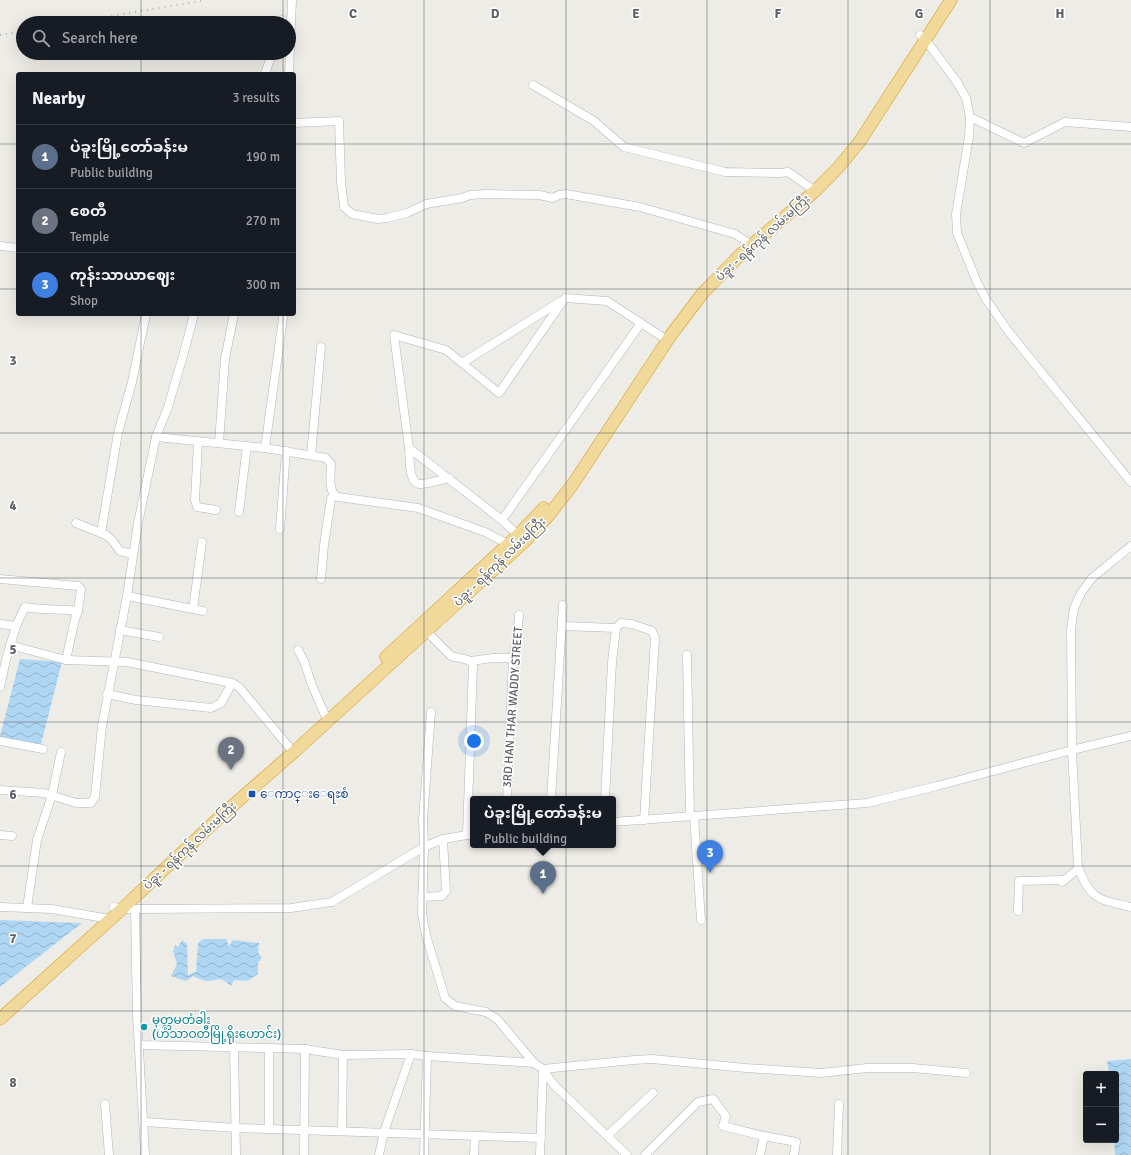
<!DOCTYPE html>
<meta charset="utf-8">
<style>
body{margin:0;font-family:Signika,"Noto Sans Myanmar",sans-serif;background:#242831;color:#f1f3f6}
.controls{position:absolute;right:12px;bottom:12px;display:grid;overflow:hidden;border-radius:4px;box-shadow:0 4px 16px #0002}
.controls button{width:36px;height:36px;display:grid;place-items:center;padding:0;border:0;border-bottom:1px solid #363941;background:#171b24;color:#f1f3f6;font:20px sans-serif}
.you{position:absolute;left:474px;top:741px;width:14px;height:14px;margin:-10px;border:3px solid #fff;border-radius:50%;background:#1a73e8;box-shadow:0 0 0 6px #1a73e833}
.badge{display:grid;place-items:center;width:26px;height:26px;border-radius:50%;background:#d34f46;color:#fff;font-size:13px;font-weight:700}
.pin{position:absolute;translate:-50% -33px;filter:drop-shadow(0 1px 2px #0008)}
.pin::after{content:'';position:absolute;top:21px;width:14px;height:12px;background:inherit;clip-path:polygon(0 0,100% 0,50% 100%)}
.popup{position:absolute;left:470px;top:796px;width:146px;height:52px;box-sizing:border-box;display:grid;place-content:center;border-radius:4px;background:#171b24;filter:drop-shadow(0 1px 3px #0005);font-size:13px;white-space:nowrap;color:#9ea1a6}
.popup b{font-size:15px;color:#f1f3f6}
.popup::after{content:'';position:absolute;left:50%;top:100%;margin-left:-8px;border:8px solid transparent;border-top-color:#171b24}
.list{margin:0;padding:0;list-style:none}
h2{display:flex;justify-content:space-between;align-items:center;height:52px;margin:0;padding:0 16px;font-size:17px}
h2 small{font-size:13px;font-weight:400;color:#9ea1a6}
.list li{display:grid;grid-template-columns:26px 1fr auto;gap:12px;align-items:center;box-sizing:border-box;height:64px;padding:0 16px;border-top:1px solid #363941}
.list b{display:block;font-size:15px;white-space:nowrap}
.list p{margin:0;font-size:13px;white-space:nowrap;color:#9ea1a6}
.list em{font-size:13px;font-style:normal;color:#9ea1a6}
.icon{flex:none;width:22px;height:22px;fill:none;stroke:currentColor;stroke-width:2;stroke-linecap:round;stroke-linejoin:round}
.map{position:relative;flex:none;width:1131px;height:1155px;overflow:hidden}
.search{position:absolute;background:#171b24;box-shadow:0 4px 16px #0002;left:16px;top:16px;width:280px;height:44px;display:flex;align-items:center;gap:10px;box-sizing:border-box;padding:0 14px;border-radius:22px;color:#9ea1a6;font-size:15px}
.panel{position:absolute;background:#171b24;box-shadow:0 4px 16px #0002;left:16px;top:72px;width:280px;height:244px;border-radius:4px}
.map>svg:first-child{display:block}
.water{fill:url(#water-waves)}
.lines{fill:none;stroke-linecap:round;stroke-linejoin:round}
.minor-casing{stroke:#b3b5b9;stroke-width:9}
.highway-casing{stroke:#d69a1d;stroke-width:13}
.minor{stroke:#fff;stroke-width:8}
.highway{stroke:#f0d99b;stroke-width:12}
.rail{stroke:#b3b4b4;stroke-width:2;stroke-dasharray:1 5;stroke-linecap:butt}
.grid{fill:none;stroke:#5d6064;stroke-width:1;stroke-opacity:0.55}
.transit-dot{fill:#1a4fb4;stroke:#fff;stroke-width:1.5}
.culture-dot{fill:#0f9aa8;stroke:#fff;stroke-width:1.5}
.labels{text-anchor:middle;dominant-baseline:central;stroke-width:3;stroke-linejoin:round;paint-order:stroke}
.street-label{font-size:12px;fill:#5d6064;stroke:#fff}
.transit-label{font-size:12px;fill:#164399;stroke:#fff;text-anchor:start}
.culture-label{font-size:12px;fill:#0d838f;stroke:#fff;text-anchor:start}
.grid-label{font-size:13px;text-anchor:middle;font-weight:bold;fill:#5d6064;stroke:#fff;stroke-width:3;stroke-linejoin:round;paint-order:stroke}
</style>
<div class="map">
<svg width="1131" height="1155" viewBox="0 0 1131 1155">
<defs>
<pattern id="water-waves" width="16" height="10" patternUnits="userSpaceOnUse"><rect width="16" height="10" fill="#afd7f4"/><path d="M0 5q4-4 8 0t8 0" fill="none" stroke="#92b2c9"/></pattern>
</defs>
<rect width="100%" height="100%" fill="#eeece6"/>
<g class="water">
<polygon points="20,659 62,662 41,744 0,740 0,736"/>
<polygon points="0,920 82,923 0,987"/>
<path d="M203,939H226L229,946L233,940L259,943L258,952L262,958L258,963V974L247,981L234,980L231,986C220,977 222,979 209,981C203,981 198,978 193,976L186,981L171,976L177,964L173,951L175,945L178,947L182,940L187,944L188,975L196,972L198,943Z"/>
<polygon points="1131,1059 1131,1155 1115,1155 1114,1140 1116,1140 1116,1074 1109,1074 1107,1061"/>
</g>
<g class="lines">
<defs>
<g id="minor">
<polyline points="281,23 282,20"/>
<polyline points="920,35 925,39 957,82 966,98 970,117 969,137 956,214 957,233 977,282 986,299 1008,331 1131,482"/>
<polyline points="265,74 272,53"/>
<polyline points="289,74 292,0"/>
<polyline points="533,85 594,121 624,147 725,172 780,173 788,172 815,191"/>
<polyline points="970,117 1024,143 1065,122 1131,127"/>
<polyline points="294,123 339,121 341,182 344,207 352,214 378,219 387,218 407,213 426,204 462,198 470,195 487,194 539,195 553,198 559,195 566,194 640,207 735,234 746,241"/>
<polyline points="0,246 18,248"/>
<polyline points="462,363 561,301"/>
<path d="M156,437L265,448L326,458L331,464C331,474 327,492 338,497L418,508L485,532L512,546"/>
<polyline points="198,442 195,500 197,507 216,510"/>
<polyline points="219,443 225,359 234,314"/>
<polyline points="265,448 283,318 282,314"/>
<path d="M409,448C410,457 408,484 420,484C429,484 440,480 449,478"/>
<polyline points="311,455 321,347"/>
<polyline points="239,512 247,446"/>
<polyline points="502,520 641,323"/>
<polyline points="76,523 106,535 112,540 120,551 133,554"/>
<polyline points="280,529 286,451"/>
<polyline points="101,533 118,433 132,382 146,314"/>
<polyline points="518,535 502,520 409,448 394,335 446,350 499,393 565,298 607,301 667,340"/>
<path d="M1131,546L1092,578L1081,593L1074,608L1071,630L1072,750L1078,867C1091,901 1098,899 1131,907"/>
<polyline points="0,579 78,586 81,589 78,611"/>
<polyline points="321,579 324,545 331,499 333,495"/>
<polyline points="127,596 203,611"/>
<polyline points="193,609 202,542"/>
<polyline points="0,624 16,626 6,660 0,687"/>
<path d="M16,626L25,607C43,611 60,608 78,611L75,619L66,660"/>
<polyline points="562,626 616,628"/>
<path d="M424,629L451,656C458,659 469,657 473,665L467,834"/>
<polyline points="120,630 159,637"/>
<polyline points="10,645 66,660 127,662 232,683 239,687 289,747"/>
<polyline points="298,650 304,661 312,685 325,715"/>
<polyline points="687,655 690,816"/>
<polyline points="471,661 493,658 513,658"/>
<polyline points="107,694 136,700 211,708 221,703 232,683"/>
<polyline points="431,712 423,820 424,847 422,914 426,935 445,998 455,1006 486,1012 497,1019 534,1063 543,1069 553,1084 627,1155"/>
<polyline points="0,741 43,749"/>
<polyline points="0,790 44,793 76,803 91,803 95,797 102,726 127,596 138,523 156,437 168,407 185,349 194,314"/>
<polyline points="507,799 513,658 517,638 519,615"/>
<polyline points="551,799 563,605"/>
<polyline points="605,799 612,662 616,628 621,623 632,624 652,631 655,638 644,820"/>
<polyline points="694,816 701,920"/>
<polyline points="613,822 867,803 937,786 1072,750 1131,736"/>
<polyline points="0,835 12,836"/>
<polyline points="1062,882 1078,869"/>
<polyline points="422,897 442,896 446,891 443,839"/>
<polyline points="0,907 52,909 110,919"/>
<polyline points="114,907 122,909 135,909 291,908 332,902 424,847 443,839 473,834"/>
<polyline points="27,908 37,840 52,795 61,752"/>
<polyline points="135,909 137,1015 145,1155"/>
<polyline points="1018,911 1019,881 1064,880"/>
<polyline points="139,1045 305,1049 343,1055 411,1054 427,1056 534,1063"/>
<polyline points="234,1047 236,1155"/>
<polyline points="105,1104 109,1155"/>
<polyline points="144,1122 237,1128 541,1138"/>
<polyline points="269,1128 269,1049"/>
<polyline points="342,1131 343,1055"/>
<polyline points="607,1136 653,1093"/>
<polyline points="304,1155 305,1049"/>
<polyline points="379,1155 384,1132 411,1054"/>
<polyline points="424,1155 427,1056"/>
<polyline points="474,1155 475,1136"/>
<polyline points="540,1155 543,1069 634,1060 652,1059 746,1068 821,1073 867,1068 913,1068 966,1073"/>
<polyline points="645,1155 698,1102 713,1099 726,1116 723,1126 764,1136 796,1142 794,1155"/>
<polyline points="760,1155 764,1136"/>
<polyline points="837,1155 839,1104"/>
</g>
<g id="highway">
<polyline points="386,657 518,535 544,508"/>
<polyline points="0,1019 122,909 223,814 294,752 524,542 549,515 573,484 671,335 702,294 740,255 815,191 838,168 860,141 951,0"/>
</g>
</defs>
<use href="#minor" class="minor-casing"/>
<use href="#highway" class="highway-casing"/>
<use href="#minor" class="minor"/>
<use href="#highway" class="highway"/>
<g class="rail">
<polyline points="70,23 206,0"/>
<polyline points="0,35 23,31"/>
</g>
</g>
<path class="grid" d="M141,0V23M283,0V23M424,0V1155M566,0V1155M707,0V1155M848,0V1155M990,0V1155M141,53V74M283,53V74M0,144H18M294,144H1131M0,289H18M294,289H1131M141,314V1155M283,314V1155M0,433H1131M0,578H1131M0,722H1131M0,866H1131M0,1011H1131"/>
<rect class="transit-dot" x="248" y="790" width="8" height="8" rx="2"/>
<circle class="culture-dot" cx="144" cy="1027" r="4"/>
<g class="labels">
<g class="street-label">
<text transform="translate(763 238) rotate(-42)">ပဲခူး - ရန်ကုန် လမ်းမကြီး</text>
<text transform="translate(500 562) rotate(-44)">ပဲခူး - ရန်ကုန် လမ်းမကြီး</text>
<text transform="translate(513 707) rotate(-86)">3RD HAN THAR WADDY STREET</text>
<text transform="translate(190 846) rotate(-43)">ပဲခူး - ရန်ကုန် လမ်းမကြီး</text>
</g>
<g class="transit-label">
<text x="260" y="794">ေကာင္းေရႊစံ</text>
</g>
<g class="culture-label">
<text x="152" y="1020">မုတ္တမတံခါး<tspan x="152" dy="14">(ဟံသာဝတီမြို့ရိုးဟောင်း)</tspan></text>
</g>
</g>
<g class="grid-label">
<text x="353" y="18">C</text>
<text x="495" y="18">D</text>
<text x="636" y="18">E</text>
<text x="778" y="18">F</text>
<text x="919" y="18">G</text>
<text x="1060" y="18">H</text>
<text x="13" y="365">3</text>
<text x="13" y="510">4</text>
<text x="13" y="654">5</text>
<text x="13" y="799">6</text>
<text x="13" y="943">7</text>
<text x="13" y="1087">8</text>
</g>
</svg>
<div class="controls">
<button>+</button>
<button>−</button>
</div>
<div class="you"></div>
<div class="pin badge" style="left:543px;top:894px;background:#5c6f8a">1</div>
<div class="popup"><b>ပဲခူးမြို့တော်ခန်းမ</b>Public building</div>
<div class="pin badge" style="left:231px;top:770px;background:#6b7280">2</div>
<div class="pin badge" style="left:710px;top:873px;background:#3f7fe0">3</div>
<div class="search"><svg class="icon" aria-label="search" viewBox="0 0 24 24"><circle cx="10" cy="10" r="6"/><path d="M15 15l6 6"/></svg>Search here</div>
<section class="panel">
<h2>Nearby<small>3 results</small></h2>
<ul class="list">
<li><span class="badge" style="background:#5c6f8a">1</span><div><b>ပဲခူးမြို့တော်ခန်းမ</b><p>Public building</p></div><em>190 m</em></li>
<li><span class="badge" style="background:#6b7280">2</span><div><b>စေတီ</b><p>Temple</p></div><em>270 m</em></li>
<li><span class="badge" style="background:#3f7fe0">3</span><div><b>ကုန်းသာယာဈေး</b><p>Shop</p></div><em>300 m</em></li>
</ul>
</section>
</div>
